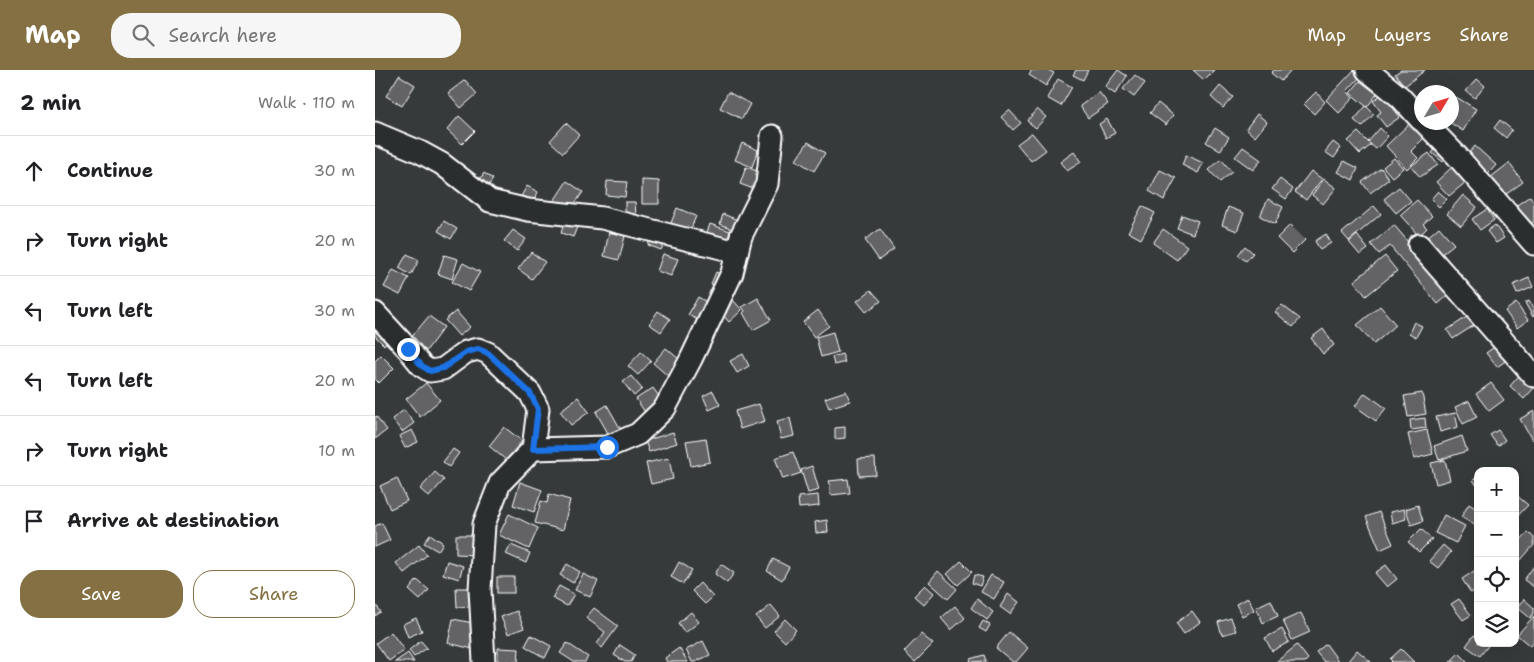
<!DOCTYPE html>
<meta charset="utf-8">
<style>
body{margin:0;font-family:"Shantell Sans",sans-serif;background:#f6f6f6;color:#202124}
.controls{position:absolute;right:15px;bottom:15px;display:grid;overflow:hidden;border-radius:10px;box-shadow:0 5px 20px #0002}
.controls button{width:45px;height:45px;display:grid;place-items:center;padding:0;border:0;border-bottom:1px solid #e0e0e0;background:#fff;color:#202124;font:25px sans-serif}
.compass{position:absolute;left:1039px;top:15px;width:45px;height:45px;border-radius:50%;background:#fff;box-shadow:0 5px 20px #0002;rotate:52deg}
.stop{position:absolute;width:15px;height:15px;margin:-11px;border:4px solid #1a73e8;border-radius:50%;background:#fff}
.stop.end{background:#1a73e8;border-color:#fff;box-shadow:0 1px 5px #0008}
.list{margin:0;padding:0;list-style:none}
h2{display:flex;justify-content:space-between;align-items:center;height:65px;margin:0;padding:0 20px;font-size:21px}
h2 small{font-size:16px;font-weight:400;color:#757577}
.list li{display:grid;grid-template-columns:32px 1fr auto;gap:15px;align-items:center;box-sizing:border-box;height:70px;padding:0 20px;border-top:1px solid #e0e0e0}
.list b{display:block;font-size:19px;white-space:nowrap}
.list em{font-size:16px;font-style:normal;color:#757577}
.actions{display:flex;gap:10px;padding:15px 20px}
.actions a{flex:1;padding:11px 0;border:1px solid #847042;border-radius:20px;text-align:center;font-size:18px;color:#847042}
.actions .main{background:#847042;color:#fff}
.icon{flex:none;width:28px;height:28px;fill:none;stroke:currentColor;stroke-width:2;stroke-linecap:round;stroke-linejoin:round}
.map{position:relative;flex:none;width:1159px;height:592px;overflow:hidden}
header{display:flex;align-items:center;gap:30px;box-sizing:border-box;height:70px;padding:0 25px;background:#847042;color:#fff}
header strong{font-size:24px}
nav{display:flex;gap:28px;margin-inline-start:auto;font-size:18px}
.search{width:350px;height:45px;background:#f6f6f6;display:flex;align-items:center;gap:12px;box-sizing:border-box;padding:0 18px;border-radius:20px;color:#757577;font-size:19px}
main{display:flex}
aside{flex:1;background:#fff}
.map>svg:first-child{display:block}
.building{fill:#636465;stroke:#fff}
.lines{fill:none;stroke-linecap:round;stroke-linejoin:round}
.street-casing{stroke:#fff;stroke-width:25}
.street{stroke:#2a2d2e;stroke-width:21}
.route{stroke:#1a73e8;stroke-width:6}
</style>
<header>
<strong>Map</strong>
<div class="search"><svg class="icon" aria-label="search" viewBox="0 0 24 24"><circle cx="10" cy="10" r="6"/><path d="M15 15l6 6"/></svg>Search here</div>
<nav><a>Map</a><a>Layers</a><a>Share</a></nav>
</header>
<main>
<aside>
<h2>2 min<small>Walk · 110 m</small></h2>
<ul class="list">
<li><svg class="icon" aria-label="ahead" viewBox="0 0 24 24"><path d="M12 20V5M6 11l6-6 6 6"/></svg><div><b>Continue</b></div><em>30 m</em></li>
<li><svg class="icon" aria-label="right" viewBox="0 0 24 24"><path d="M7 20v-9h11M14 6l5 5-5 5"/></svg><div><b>Turn right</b></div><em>20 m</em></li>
<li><svg class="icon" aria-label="left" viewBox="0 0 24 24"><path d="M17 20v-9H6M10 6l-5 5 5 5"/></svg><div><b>Turn left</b></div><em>30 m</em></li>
<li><svg class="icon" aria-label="left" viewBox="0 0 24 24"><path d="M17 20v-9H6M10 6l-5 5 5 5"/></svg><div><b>Turn left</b></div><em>20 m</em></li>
<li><svg class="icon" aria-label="right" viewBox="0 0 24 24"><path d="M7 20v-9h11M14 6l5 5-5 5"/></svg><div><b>Turn right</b></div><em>10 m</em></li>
<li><svg class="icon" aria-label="arrive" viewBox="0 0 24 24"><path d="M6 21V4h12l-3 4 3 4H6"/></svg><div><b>Arrive at destination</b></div></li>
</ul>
<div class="actions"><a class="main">Save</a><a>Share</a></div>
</aside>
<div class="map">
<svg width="1159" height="592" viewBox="0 0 1159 592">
<rect width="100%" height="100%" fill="#373a3b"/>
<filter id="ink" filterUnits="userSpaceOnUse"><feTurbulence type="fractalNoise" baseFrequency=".02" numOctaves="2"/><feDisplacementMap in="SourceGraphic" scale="10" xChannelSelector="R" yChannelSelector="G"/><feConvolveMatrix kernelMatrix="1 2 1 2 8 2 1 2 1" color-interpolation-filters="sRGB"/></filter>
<g filter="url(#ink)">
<g class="building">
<polygon points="657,0 673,0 679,3 671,16 654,5"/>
<polygon points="701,0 713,0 708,10 698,5"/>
<polygon points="743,0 752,6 740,24 730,17"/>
<polygon points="818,0 839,0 829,10"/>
<polygon points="899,0 916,0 906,11 896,3"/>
<polygon points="979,0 986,6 972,21 978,28 964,43 951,30"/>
<polygon points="1026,0 1050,0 1030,16 1020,4"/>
<polygon points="24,5 40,15 27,36 11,26"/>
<polygon points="760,5 770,13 759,27 748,19"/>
<polygon points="683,9 697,17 686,36 672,28"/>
<polygon points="1102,9 1110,16 1100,28 1091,21"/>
<polygon points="90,10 102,24 86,38 73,23"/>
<polygon points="985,11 1002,24 992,37 975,23"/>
<polygon points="845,16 858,27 848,38 836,27"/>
<polygon points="353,22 375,34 367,49 345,38"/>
<polygon points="724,22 733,34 713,48 705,36"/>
<polygon points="941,22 950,32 939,44 929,34"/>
<polygon points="1007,24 1025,47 1011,57 1002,45 1006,42 998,31"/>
<polygon points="1081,27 1101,39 1088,61 1074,52 1076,52 1076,35"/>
<polygon points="783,33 798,45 791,55 775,43"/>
<polygon points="991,36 999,44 987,57 979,50"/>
<polygon points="662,39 671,47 661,58 652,51"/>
<polygon points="634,40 646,53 638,60 626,47"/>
<polygon points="882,44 892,52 880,67 871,59"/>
<polygon points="84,46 100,61 87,74 72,60"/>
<polygon points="732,49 740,63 731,68 724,54"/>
<polygon points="1125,50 1137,60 1131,68 1119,58"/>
<polygon points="1036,52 1050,67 1036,81 1043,88 1032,99 1011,76"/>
<polygon points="191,53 204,65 188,83 175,71"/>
<polygon points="840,58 854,67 845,81 831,72"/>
<polygon points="1005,58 1013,66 1001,79 993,72"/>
<polygon points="983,62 996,75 985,84 973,71"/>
<polygon points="657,63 671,80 656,91 642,74"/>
<polygon points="433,72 450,83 439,101 421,90"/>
<polygon points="958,72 966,78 959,88 950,82"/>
<polygon points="367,73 383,80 377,97 360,90"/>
<polygon points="1063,76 1074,85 1068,92 1057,83"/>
<polygon points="1100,76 1121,95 1109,109 1088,90"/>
<polygon points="868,77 886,90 878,100 860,87"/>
<polygon points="699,82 706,92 692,101 685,92"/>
<polygon points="1054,83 1063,95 1045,107 1036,96"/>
<polygon points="811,85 828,93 823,103 807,95"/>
<polygon points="1019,88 1028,98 1017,107 1008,97"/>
<polygon points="846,89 857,102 845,112 834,100"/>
<polygon points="969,91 983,98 978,110 963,102"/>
<polygon points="1134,93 1148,112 1130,125 1116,107"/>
<polygon points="371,97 388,103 381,120 365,114"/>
<polygon points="1077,97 1091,112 1074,126 1061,112"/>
<polygon points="1006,98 1014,109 995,123 987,112"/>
<polygon points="785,100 801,108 789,130 774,121"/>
<polygon points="936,101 947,109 931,130 920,122"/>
<polygon points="109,103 118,109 112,118 103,113"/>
<polygon points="905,109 918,119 911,129 897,119"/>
<polygon points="949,109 961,118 948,134 937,125"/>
<polygon points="267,110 284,111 284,134 267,134"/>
<polygon points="192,111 208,122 194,142 179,131"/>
<polygon points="232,111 252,112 250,127 231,125"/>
<polygon points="152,116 163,122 157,135 145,128"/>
<polygon points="1024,117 1036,131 1021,143 1009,129"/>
<polygon points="1063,121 1072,129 1064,137 1056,129"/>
<polygon points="1088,125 1102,137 1086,156 1072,144"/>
<polygon points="1155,126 1159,132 1159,152 1152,157 1139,137"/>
<polygon points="893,129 908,137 900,154 885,146"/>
<polygon points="1042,130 1057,146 1048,154 1052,158 1044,166 1025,145"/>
<polygon points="250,132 260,132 261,145 250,145"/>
<polygon points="767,136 780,143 766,169 753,162"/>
<polygon points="999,136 1006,144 974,171 967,163"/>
<polygon points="853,137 869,143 862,161 847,155"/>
<polygon points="302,138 321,146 313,166 294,158"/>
<polygon points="1112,139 1119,150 1105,160 1097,149"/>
<polygon points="348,144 365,151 362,161 345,154"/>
<polygon points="192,145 205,150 198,167 186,163"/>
<polygon points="807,145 823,151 818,164 802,158"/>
<polygon points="69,151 82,159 76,169 63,161"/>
<polygon points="335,154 361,163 356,177 330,168"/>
<polygon points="915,155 930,170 917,183 902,168"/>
<polygon points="1019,155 1076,223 1063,234 1015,176 1004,184 996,174"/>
<polygon points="1120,155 1129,168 1121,173 1112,161"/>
<polygon points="1064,157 1079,174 1063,187 1049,170"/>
<polygon points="505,159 519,179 504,190 490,170"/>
<polygon points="788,159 812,176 802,190 778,173"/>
<polygon points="138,160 151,169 142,181 129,171"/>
<polygon points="234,162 250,166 244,190 229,186"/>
<polygon points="277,164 291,170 286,180 273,175"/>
<polygon points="951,164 956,173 945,180 940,171"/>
<polygon points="982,165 993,179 985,185 974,172"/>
<polygon points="870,176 878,183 871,191 863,185"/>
<polygon points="156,182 170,192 157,209 143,199"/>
<polygon points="32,184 44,190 36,205 24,198"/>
<polygon points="288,184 303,189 296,206 282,201"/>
<polygon points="69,185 83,189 77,209 63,204"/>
<polygon points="1010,186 1022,201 991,226 979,211"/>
<polygon points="88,193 105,202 94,221 77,212"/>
<polygon points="18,200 34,208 25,225 9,217"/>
<polygon points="341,202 350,206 345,218 336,214"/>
<polygon points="1154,208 1158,217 1142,224 1138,215"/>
<polygon points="496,220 506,231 491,242 482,231"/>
<polygon points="323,227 335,234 325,251 313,245"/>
<polygon points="383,228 396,250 378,260 368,243 370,241 367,237"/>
<polygon points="358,230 367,240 354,252 345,242"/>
<polygon points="1154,231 1159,240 1159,246 1158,247 1150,233"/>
<polygon points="1141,233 1153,250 1142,258 1130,241"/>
<polygon points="907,235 925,249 918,257 900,242"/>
<polygon points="1005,236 1021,255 999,274 982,255"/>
<polygon points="443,240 454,256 439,267 428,252"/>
<polygon points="81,241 95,257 84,266 70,250"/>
<polygon points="283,241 295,249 286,262 274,254"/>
<polygon points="1095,245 1101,254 1078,269 1072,260"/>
<polygon points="54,246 69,257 51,281 35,269"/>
<polygon points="1039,252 1047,256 1041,267 1034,263"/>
<polygon points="6,256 16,267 9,275 0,266 0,261"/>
<polygon points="948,259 959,275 948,284 936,268"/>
<polygon points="458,262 463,282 446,287 441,267"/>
<polygon points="1126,272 1136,287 1122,297 1111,283"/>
<polygon points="291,278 306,291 293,306 278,293"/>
<polygon points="266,282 276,291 263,305 253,296"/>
<polygon points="368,284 374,296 362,303 355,291"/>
<polygon points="467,284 470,292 459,295 457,287"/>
<polygon points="6,285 19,298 4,313 0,309 0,291"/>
<polygon points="1148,301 1159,311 1159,318 1149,329 1135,316"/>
<polygon points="256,306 267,319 259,326 248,312"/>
<polygon points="51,313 65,330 45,347 31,329"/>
<polygon points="1116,313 1129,330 1114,341 1101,324"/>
<polygon points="278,318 289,333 272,345 261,329"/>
<polygon points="338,321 345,335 334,340 328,326"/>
<polygon points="471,321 475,331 454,338 450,328"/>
<polygon points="990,323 1011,338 1001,351 980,336"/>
<polygon points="1047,323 1051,344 1033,347 1029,326"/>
<polygon points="203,327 214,342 196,355 185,341"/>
<polygon points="1094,331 1102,347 1088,354 1080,337"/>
<polygon points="384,334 390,351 365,359 360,341"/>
<polygon points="232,335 245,358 234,365 221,342"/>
<polygon points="29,340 39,353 27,362 17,349"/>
<polygon points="1159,341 1159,368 1157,370 1145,349"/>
<polygon points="1080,343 1083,357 1065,362 1061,347"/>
<polygon points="1,346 12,360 0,369 0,347"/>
<polygon points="415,348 419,366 406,369 402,351"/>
<polygon points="1050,348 1051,358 1036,360 1035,350"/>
<polygon points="129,357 147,371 131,390 114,376"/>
<polygon points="470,357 470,368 460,369 460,358"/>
<polygon points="37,360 43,372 30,378 24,366"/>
<polygon points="1052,360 1058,384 1039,389 1033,364"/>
<polygon points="1123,360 1130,370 1123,376 1115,365"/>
<polygon points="298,362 302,373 274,382 270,371"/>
<polygon points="1087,366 1092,381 1064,390 1059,376"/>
<polygon points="331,368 335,392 316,396 311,371"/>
<polygon points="78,379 84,383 74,397 68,392"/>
<polygon points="418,382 426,403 408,409 400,388"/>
<polygon points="294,388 298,409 276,414 271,393"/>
<polygon points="500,388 501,405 484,406 483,389"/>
<polygon points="1070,390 1075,410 1061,414 1056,393"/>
<polygon points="437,396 444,420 433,423 426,400"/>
<polygon points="60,402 69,410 54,427 45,419"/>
<polygon points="1103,407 1103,417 1098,410"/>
<polygon points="22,408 32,431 15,439 5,416"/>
<polygon points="473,409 475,423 456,425 454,411"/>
<polygon points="145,412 167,420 159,442 138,435"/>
<polygon points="174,424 195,430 188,460 160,453 166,431 172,433"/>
<polygon points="1140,424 1153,435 1140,449"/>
<polygon points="443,425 444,436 424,438 423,427"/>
<polygon points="1094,434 1103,440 1103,457 1086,447"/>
<polygon points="1043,435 1048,451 1036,455 1031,439"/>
<polygon points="1029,439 1031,449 1017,453 1015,442"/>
<polygon points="1004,442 1018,474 1005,480 991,447"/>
<polygon points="134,444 163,458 154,479 124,465"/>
<polygon points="1069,445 1090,456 1081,473 1060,463"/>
<polygon points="452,450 453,462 441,463 440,452"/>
<polygon points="7,453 15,470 0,477 0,456"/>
<polygon points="1046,459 1057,469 1044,482 1033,472"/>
<polygon points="1153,462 1159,468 1159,475 1145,491 1140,487 1140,476"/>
<polygon points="55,464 68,473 63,481 49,473"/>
<polygon points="81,465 101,465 101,485 81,484"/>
<polygon points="44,475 52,485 29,503 21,493"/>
<polygon points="136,475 155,483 151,493 131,484"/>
<polygon points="1068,475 1076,482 1063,498 1054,491"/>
<polygon points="398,489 414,497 407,510 392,501"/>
<polygon points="72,491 88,496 84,509 68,504"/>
<polygon points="586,491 597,502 583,515 572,504"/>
<polygon points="304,492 317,500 308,514 296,507"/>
<polygon points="192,494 205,502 198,513 185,505"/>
<polygon points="346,494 359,503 352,513 340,504"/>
<polygon points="1011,495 1022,509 1012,517 1000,503"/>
<polygon points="1159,496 1159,517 1149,510"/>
<polygon points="1102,499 1103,518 1096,523 1087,509"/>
<polygon points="563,501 582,519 573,529 554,512"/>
<polygon points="208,504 223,511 215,527 200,520"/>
<polygon points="599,505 608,507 605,516 597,513"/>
<polygon points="616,505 629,512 619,529 606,522"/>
<rect x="122" y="507" width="17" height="16"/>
<polygon points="42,510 54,520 45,530 34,520"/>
<polygon points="325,513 338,527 330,534 317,521"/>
<polygon points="550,515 559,523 549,535 539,526"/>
<polygon points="184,516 199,524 192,536 177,528"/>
<polygon points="81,518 101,518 102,536 82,537"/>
<polygon points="633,524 644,532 635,544 625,537"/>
<polygon points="873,528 879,540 867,546 861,534"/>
<polygon points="602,529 618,542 612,550 596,538"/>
<polygon points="1084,529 1096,545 1088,550 1076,534"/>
<polygon points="1149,529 1159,538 1159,543 1155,548 1142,537"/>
<polygon points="896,530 903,546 888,553 881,537"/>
<polygon points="0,534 6,542 0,546"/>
<polygon points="396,535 405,546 390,558 381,547"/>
<polygon points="580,536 590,548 576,560 566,548"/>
<polygon points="219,538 243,556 227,578 222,574 230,562 211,548"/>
<polygon points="142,541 149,558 133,564 126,547"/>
<polygon points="817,541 825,552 809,564 801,553"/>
<polygon points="316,542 324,552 310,563 303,553"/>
<polygon points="926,543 935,562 917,570 908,551"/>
<polygon points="1159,546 1159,571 1155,576 1142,565"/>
<polygon points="41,548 47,561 33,567 28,554"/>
<polygon points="856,548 861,561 847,565 843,552"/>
<polygon points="78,549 103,554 98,579 73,573"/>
<polygon points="410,549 421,560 410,572 399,561"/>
<polygon points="608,551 615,555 611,562 604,558"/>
<polygon points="907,559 914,572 897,581 890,568"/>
<polygon points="16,562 29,580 14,591 1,573"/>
<polygon points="634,562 653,578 641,592 638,592 621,578"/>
<polygon points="546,564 558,574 540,592 529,582"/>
<polygon points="156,565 176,576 170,588 150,576"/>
<polygon points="1099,565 1103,568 1103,573 1110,573 1113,576 1105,586 1091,576"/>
<polygon points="46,571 52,578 39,587 34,580"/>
<polygon points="328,571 335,585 320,592 317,592 311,580"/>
<polygon points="192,573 213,587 210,592 199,592 185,583"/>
<polygon points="951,574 964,592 949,592 941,582"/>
<polygon points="245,575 260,585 256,592 250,592 239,585"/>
<polygon points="922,575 933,589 930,592 901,592"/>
<polygon points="123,578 144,579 143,592 123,592"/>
<polygon points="304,578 313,592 292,592 290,588"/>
<polygon points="1026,579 1039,592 1016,592 1017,591 1015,589"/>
<polygon points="982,580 996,592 972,592"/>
<polygon points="33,583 39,592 20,592"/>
<polygon points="1084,583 1093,592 1075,592"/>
<polygon points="609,585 611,591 596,592 595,589"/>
</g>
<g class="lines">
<defs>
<g id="street">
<polyline points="992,0 1025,27 1046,50"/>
<polyline points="1049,52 1082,86 1159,174"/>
<polyline points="0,63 45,82 67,94 115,131 153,140 227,148 362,182"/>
<polyline points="1044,175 1159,306"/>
<polyline points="0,243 33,279 47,296 55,301 68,299 91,282 103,279 113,283 155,323 163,339 158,379 125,413 109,454 105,519 109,592"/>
<polyline points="158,379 232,377 263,364 290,338 316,289 357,203 366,166 392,114 397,66"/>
</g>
</defs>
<use href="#street" class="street-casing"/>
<use href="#street" class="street"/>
</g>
</g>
<g class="lines" filter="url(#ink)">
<polyline class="route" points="33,279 47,296 55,301 68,298 91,282 103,279 113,283 155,323 163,339 158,379 232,377"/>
</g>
</svg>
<div class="controls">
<button>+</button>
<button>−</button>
<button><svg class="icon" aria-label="locate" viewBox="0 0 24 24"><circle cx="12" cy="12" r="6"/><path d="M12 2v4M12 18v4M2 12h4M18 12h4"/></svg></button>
<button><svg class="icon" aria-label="layers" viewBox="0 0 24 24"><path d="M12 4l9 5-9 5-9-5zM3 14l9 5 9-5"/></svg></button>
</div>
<svg class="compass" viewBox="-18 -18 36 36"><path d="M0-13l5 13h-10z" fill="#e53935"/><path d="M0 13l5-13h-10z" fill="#757577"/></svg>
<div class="stop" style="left:232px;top:377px"></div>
<div class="stop end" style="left:33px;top:279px"></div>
</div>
</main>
